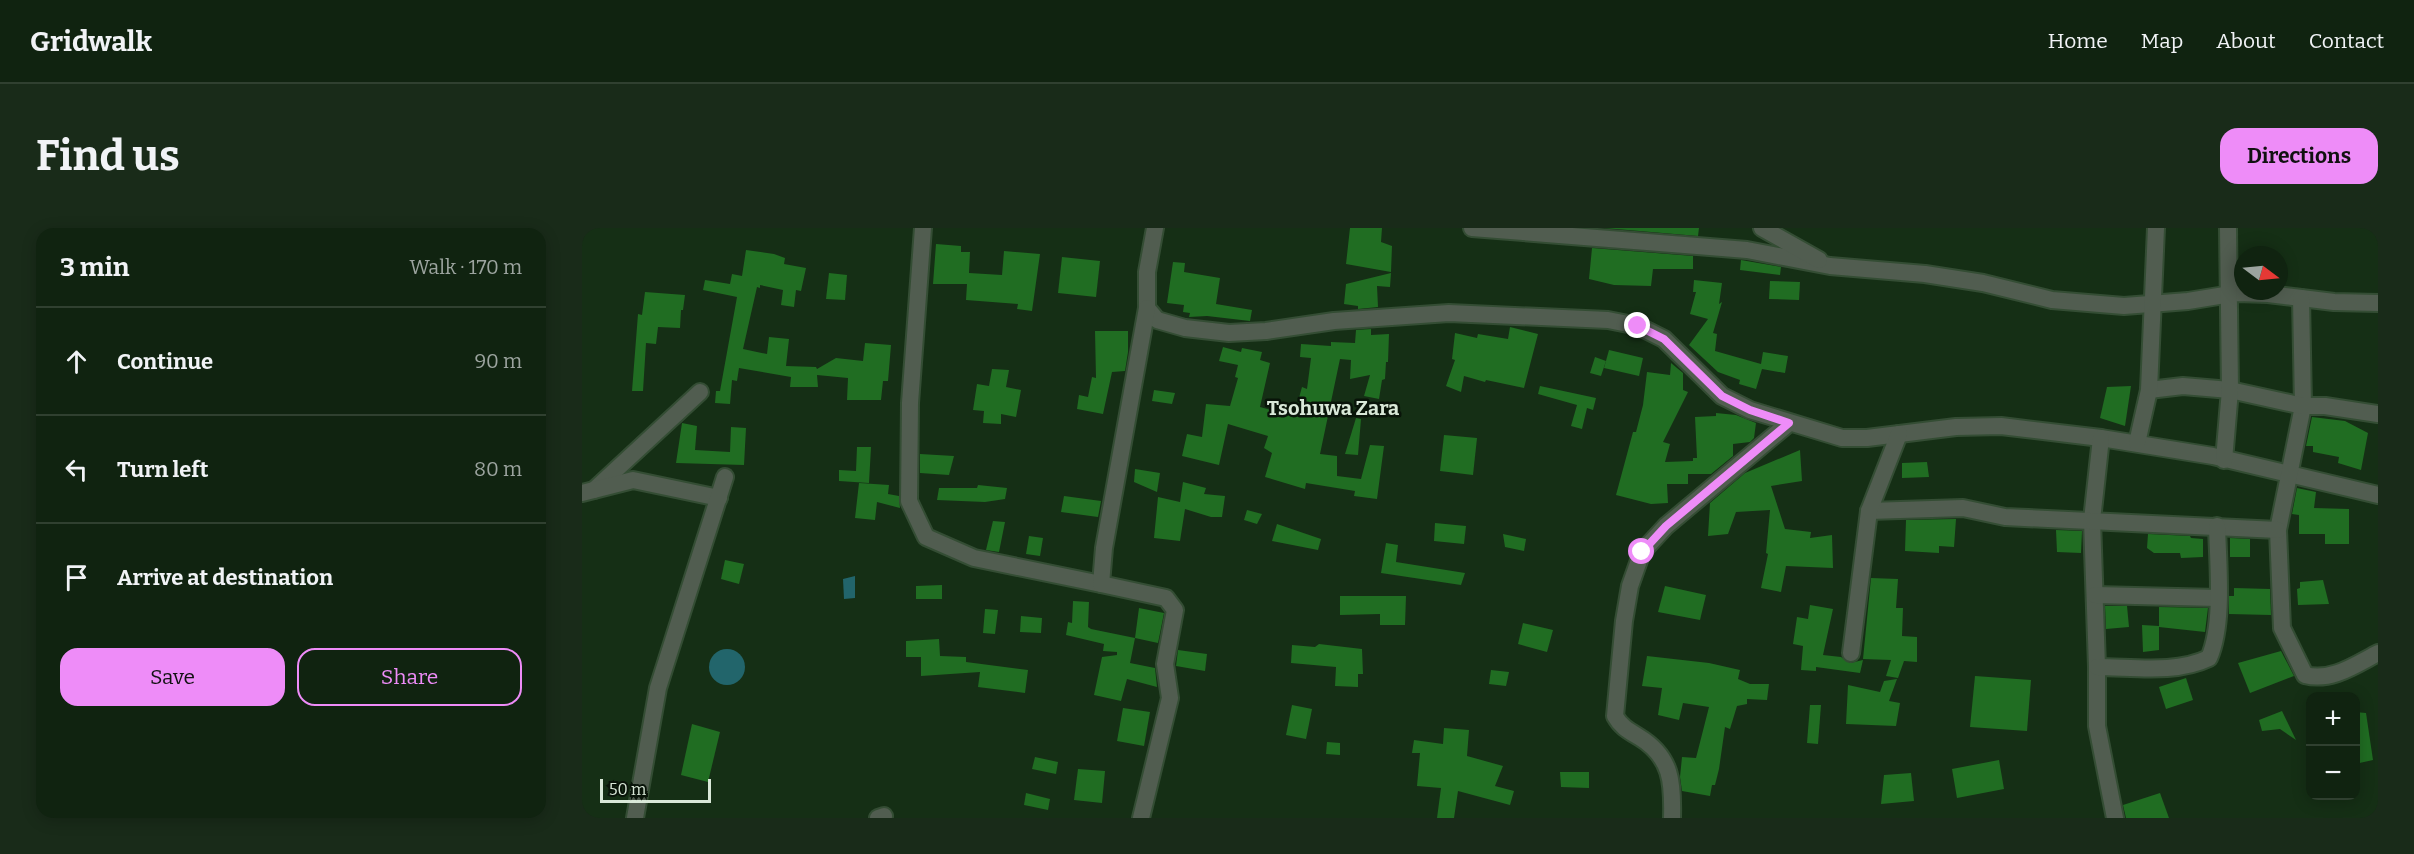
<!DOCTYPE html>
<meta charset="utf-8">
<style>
body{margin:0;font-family:Bitter,serif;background:#192b19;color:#f1f3f6}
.controls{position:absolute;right:18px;bottom:18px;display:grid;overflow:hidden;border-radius:12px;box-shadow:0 3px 15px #0003}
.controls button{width:54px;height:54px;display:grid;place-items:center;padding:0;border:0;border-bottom:2px solid #304030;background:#102310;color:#f1f3f6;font:30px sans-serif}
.compass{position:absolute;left:1652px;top:18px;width:54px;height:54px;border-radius:50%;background:#102310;box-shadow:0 3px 15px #0003;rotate:106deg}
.scale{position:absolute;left:18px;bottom:15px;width:111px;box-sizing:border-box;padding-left:6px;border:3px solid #d9e8d8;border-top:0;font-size:16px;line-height:21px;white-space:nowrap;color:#d9e8d8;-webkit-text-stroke:4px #091409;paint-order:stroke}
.stop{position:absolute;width:18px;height:18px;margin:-14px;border:4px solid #ee8cf8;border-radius:50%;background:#fff}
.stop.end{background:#ee8cf8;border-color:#fff;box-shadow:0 2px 6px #0008}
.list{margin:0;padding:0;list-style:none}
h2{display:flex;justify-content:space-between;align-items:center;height:78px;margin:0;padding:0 24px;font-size:26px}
h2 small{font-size:20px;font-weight:400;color:#9ca49f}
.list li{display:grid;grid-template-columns:39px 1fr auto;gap:18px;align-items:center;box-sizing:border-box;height:108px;padding:0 24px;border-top:2px solid #304030}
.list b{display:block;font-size:22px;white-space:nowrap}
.list em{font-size:20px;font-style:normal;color:#9ca49f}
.actions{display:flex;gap:12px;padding:18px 24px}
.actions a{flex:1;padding:14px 0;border:2px solid #ee8cf8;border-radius:18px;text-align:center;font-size:21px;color:#ee8cf8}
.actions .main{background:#ee8cf8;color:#111}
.icon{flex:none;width:33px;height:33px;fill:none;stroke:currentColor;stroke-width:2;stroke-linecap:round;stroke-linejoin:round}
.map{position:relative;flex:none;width:1796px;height:590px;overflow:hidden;border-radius:18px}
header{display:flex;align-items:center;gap:36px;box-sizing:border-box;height:84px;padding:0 30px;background:#102310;border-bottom:2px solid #304030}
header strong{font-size:28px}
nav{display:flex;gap:33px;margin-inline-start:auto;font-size:21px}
.intro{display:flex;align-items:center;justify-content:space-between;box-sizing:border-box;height:144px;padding:0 36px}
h1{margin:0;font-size:42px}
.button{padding:15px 27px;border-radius:18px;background:#ee8cf8;color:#111;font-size:21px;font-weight:700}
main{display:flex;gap:36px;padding:0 36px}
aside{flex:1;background:#102310;border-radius:18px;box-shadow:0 3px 15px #0003}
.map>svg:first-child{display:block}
.water{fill:#22656b}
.building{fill:#206d22}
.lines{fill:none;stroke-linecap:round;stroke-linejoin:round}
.minor-casing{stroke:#344d34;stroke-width:20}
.minor{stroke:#515d50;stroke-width:16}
.route{stroke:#ee8cf8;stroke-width:8}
.labels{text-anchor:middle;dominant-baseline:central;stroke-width:5;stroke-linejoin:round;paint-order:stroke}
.quarter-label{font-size:20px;font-weight:bold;fill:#d9e8d8;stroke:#091409}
</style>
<header>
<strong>Gridwalk</strong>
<nav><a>Home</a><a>Map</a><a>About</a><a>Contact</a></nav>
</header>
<div class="intro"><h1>Find us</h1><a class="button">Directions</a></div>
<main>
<aside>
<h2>3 min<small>Walk · 170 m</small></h2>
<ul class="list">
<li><svg class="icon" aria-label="ahead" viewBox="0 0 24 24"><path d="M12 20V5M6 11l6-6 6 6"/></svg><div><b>Continue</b></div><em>90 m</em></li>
<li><svg class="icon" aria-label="left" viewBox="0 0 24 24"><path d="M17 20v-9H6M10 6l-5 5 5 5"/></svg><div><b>Turn left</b></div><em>80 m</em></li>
<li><svg class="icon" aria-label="arrive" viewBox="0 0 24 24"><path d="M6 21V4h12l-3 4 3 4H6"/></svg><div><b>Arrive at destination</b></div></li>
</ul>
<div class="actions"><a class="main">Save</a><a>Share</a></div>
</aside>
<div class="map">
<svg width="1796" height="590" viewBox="0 0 1796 590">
<rect width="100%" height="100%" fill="#152f15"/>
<g class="water">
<polygon points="273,348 273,370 262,371 261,351"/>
<circle cx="145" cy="439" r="18"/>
</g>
<g class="building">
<polygon points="768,0 800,0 799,14 810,18 809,44 764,36"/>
<polygon points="1022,0 1117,0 1116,8"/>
<polygon points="354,16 379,18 379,24 388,24 387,45 420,47 422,23 458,26 450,83 435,81 436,76 384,72 385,56 351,56"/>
<polygon points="1010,20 1111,28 1111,41 1071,41 1069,58 1032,57 1007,51"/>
<polygon points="164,22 192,26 203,30 202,36 224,40 219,63 214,62 212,79 199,77 201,62 178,57 178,60 175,59 161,121 185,126 187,109 207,111 204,138 234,139 235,141 254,130 281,133 283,115 309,117 306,153 301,153 299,172 265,172 266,150 235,147 236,159 208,159 209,149 157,140 155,153 150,152 148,176 133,175 134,163 138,163 155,69 121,62 123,52 148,56 150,46 160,48"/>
<polygon points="480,29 518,33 514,69 476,65"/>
<polygon points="1159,32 1199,39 1198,47 1158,42"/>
<polygon points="591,34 603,35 602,44 638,50 634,76 670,82 668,93 625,88 607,89 608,85 601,84 602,77 585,75"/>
<polygon points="247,45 265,47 263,72 244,71"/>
<polygon points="809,45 808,59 795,58 796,79 776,81 776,78 762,76 764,56"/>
<polygon points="1112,52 1140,55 1137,76 1140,74 1131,105 1135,106 1133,123 1179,136 1181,124 1206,128 1203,145 1180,141 1174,161 1157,156 1158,152 1136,144 1107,117 1126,91 1108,86 1114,64 1111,64"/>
<polygon points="1188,53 1218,54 1217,72 1187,71"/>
<polygon points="63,64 103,67 101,82 99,82 98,100 76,99 74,116 64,115 61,163 50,163 56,86 60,87"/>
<polygon points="928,99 956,106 942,160 904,152 903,154 882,148 879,164 864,158 873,132 870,131 873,105 895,110 896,106 926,111"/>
<polygon points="789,101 789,107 807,106 806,134 804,134 803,151 800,152 797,171 782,168 788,147 768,151 769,132 758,131 738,226 755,228 755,248 779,251 788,217 802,218 795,271 772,268 773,263 724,255 723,261 683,249 690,225 682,220 686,208 646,196 637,237 600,228 605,206 620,209 624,176 648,178 656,150 653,149 656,137 637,133 641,119 659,124 660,120 680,124 678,132 688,135 678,179 712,188 720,159 725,161 729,130 718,129 719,116 749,118 749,114 773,115 774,102"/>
<polygon points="513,103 546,103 546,124 543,143 530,144 521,186 495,181 497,167 506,169 510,149 514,150"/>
<polygon points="1027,122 1061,130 1057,148 1022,140"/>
<polygon points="1013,129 1024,133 1019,148 1008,145"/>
<polygon points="1089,135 1101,145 1101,162 1106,164 1081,214 1088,216 1083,234 1111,233 1111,230 1115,230 1113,189 1134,188 1134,185 1154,187 1174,195 1172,210 1168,214 1151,216 1151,228 1129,246 1106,246 1106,256 1085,256 1086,275 1069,276 1034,267 1051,204 1054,204 1061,177 1065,144 1088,147"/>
<polygon points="410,141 427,142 424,159 439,162 434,189 419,186 419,196 401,195 402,183 391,182 395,156 407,158"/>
<polygon points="958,158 1014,170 1011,182 1005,180 1000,201 989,198 995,177 956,166"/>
<polygon points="1549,158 1543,198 1518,190 1525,159"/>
<polygon points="572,162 593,165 590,176 570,173"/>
<polygon points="1730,189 1763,193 1786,205 1779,242 1756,235 1757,229 1731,224 1731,218 1724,218"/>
<polygon points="774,190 779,191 776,227 763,226"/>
<polygon points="100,195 115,198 113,222 148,224 149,199 164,200 162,237 94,235"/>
<polygon points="862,207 895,210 891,247 858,243"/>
<polygon points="275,219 289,219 287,255 257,253 257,242 274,243"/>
<polygon points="1218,222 1220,253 1189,258 1203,301 1229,304 1228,310 1250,307 1251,340 1204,338 1199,364 1179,360 1186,326 1184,325 1188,282 1154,284 1146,306 1126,308 1128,275 1163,245"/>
<polygon points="338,226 372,228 367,247 338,245"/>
<polygon points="1345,234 1347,249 1320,250 1320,235"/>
<polygon points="553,241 578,245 575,264 552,254"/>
<polygon points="601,254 624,260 622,266 643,268 640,289 629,289 603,281 598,313 572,310 576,269 598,274"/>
<polygon points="277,255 307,257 306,266 317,268 318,280 295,274 293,292 273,290"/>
<polygon points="396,257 425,260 423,271 403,274 355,272 357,260 395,260"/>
<polygon points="1715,260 1734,264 1732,280 1767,281 1767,316 1743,316 1743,306 1717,306 1717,287 1710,286"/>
<polygon points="482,268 519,273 516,289 479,284"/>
<polygon points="665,282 680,286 675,296 662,292"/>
<polygon points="1374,291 1372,319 1357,318 1357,325 1323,323 1324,292"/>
<polygon points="411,293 423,294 417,324 404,322"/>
<polygon points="853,295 884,298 882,316 852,313"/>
<polygon points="695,296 739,311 736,322 690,313"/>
<polygon points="1474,302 1500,303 1499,325 1475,324"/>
<polygon points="921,306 944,311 942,323 923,319"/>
<polygon points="1566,306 1608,308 1609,310 1621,311 1621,329 1599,330 1598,325 1572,325 1565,320"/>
<polygon points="447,308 461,310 458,328 444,326"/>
<polygon points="1648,310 1668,311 1668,329 1648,329"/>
<polygon points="804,315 816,317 814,334 883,345 879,357 799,345"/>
<polygon points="143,332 162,336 157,356 139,351"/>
<polygon points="1289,350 1316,351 1314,380 1321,380 1320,408 1335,409 1335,434 1322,433 1316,450 1304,448 1309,432 1281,431"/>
<polygon points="1741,352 1747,376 1716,377 1715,361 1718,360 1718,354"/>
<polygon points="360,357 360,371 334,371 334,358"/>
<polygon points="1083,358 1124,367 1118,392 1076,384"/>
<polygon points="1652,360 1688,361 1689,387 1647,386 1647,368 1652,368"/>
<polygon points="758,368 824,368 823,397 798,397 798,386 758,387"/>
<polygon points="491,373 507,374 506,399 509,401 553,410 548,435 573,440 575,459 545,451 539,473 512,467 520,429 535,427 535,424 521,423 522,416 484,407 486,394 490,395"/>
<polygon points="1228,377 1251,381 1241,427 1259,429 1268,435 1281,432 1278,445 1234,439 1234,443 1219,442 1221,418 1211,416 1215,389 1226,391"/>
<polygon points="1523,378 1545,378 1547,399 1524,401"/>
<polygon points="1577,379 1626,380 1623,404 1577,399"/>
<polygon points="557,380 582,385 576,415 553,410"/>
<polygon points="403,381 416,382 413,406 401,405"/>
<polygon points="439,388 460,390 459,405 438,404"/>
<polygon points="941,395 971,402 965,424 936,416"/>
<polygon points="1560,397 1577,398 1577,422 1561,424"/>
<polygon points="357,411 358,428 384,429 384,434 446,442 443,465 396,459 398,444 339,448 339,429 324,429 324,413"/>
<polygon points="737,416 780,421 781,446 776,446 776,459 753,458 754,439 709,435 710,417 733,419"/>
<polygon points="596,422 625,426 623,443 594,438"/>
<polygon points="1699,423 1712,448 1668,465 1656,435"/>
<polygon points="1065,428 1127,435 1158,442 1156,451 1168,456 1187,456 1185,472 1165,471 1165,476 1155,478 1148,501 1143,499 1137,541 1133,557 1130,557 1128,568 1100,563 1098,549 1100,529 1114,530 1127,479 1101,475 1097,492 1076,487 1080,460 1060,458"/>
<polygon points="909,442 927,444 924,458 907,456"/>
<polygon points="1393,448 1449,452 1445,503 1388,499"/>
<polygon points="1604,450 1611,472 1584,481 1577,459"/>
<polygon points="1315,451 1307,473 1318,475 1314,498 1264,496 1266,457 1298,464 1302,453"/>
<polygon points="710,477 730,481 724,511 704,507"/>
<polygon points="1228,477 1239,477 1236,516 1225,515"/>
<polygon points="541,480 568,484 562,518 535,513"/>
<polygon points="1700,483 1714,512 1698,501 1680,503 1677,492"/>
<polygon points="1773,484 1784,485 1791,532 1773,536"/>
<polygon points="110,496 138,504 126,554 99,547"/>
<polygon points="862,500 887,502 885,528 921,538 913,558 932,563 928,577 876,563 872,590 855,590 859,560 835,558 838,525 830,525 832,512 861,516"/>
<polygon points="745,514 758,515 758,527 744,526"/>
<polygon points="453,529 476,534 474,546 450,541"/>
<polygon points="1417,532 1422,561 1375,570 1370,541"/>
<polygon points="496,541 523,543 520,575 492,572"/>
<polygon points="978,544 1007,544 1007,560 979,559"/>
<polygon points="1329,545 1332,573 1299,576 1302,547"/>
<polygon points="444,565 468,571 466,582 442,577"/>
<polygon points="1578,565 1587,590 1544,590 1541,577"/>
</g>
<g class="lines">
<defs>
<g id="minor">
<polyline points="341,0 328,175 327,273 344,309 392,330 519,356"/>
<polyline points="573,0 565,44 565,80 575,92 603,100 647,105 684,103 752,93 867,85 1026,92 1056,98 1082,111 1140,168 1168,182 1260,210 1285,210 1374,199 1419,198 1519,210 1631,228 1796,267"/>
<polyline points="890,0 1165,22 1248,38 1343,46 1401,55 1470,72 1542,78 1606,73 1655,65 1686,66 1752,74 1796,75"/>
<polyline points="1180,0 1237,32"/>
<path d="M1719,70L1721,178L1696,302L1700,400L1723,447C1749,454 1773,437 1796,425"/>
<polyline points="1567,162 1601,158 1648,162 1721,178 1743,178 1796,186"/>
<polyline points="1519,210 1510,292 1515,439 1515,498 1533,590"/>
<polyline points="1555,215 1567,162 1574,0"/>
<polyline points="1642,232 1648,162 1646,0"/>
<polyline points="12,262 118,164"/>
<polyline points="0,265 51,252 137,270"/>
<polyline points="1287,283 1381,280 1423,289 1696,302"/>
<polyline points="1513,367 1636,370"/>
<polyline points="1269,425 1287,283 1317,206"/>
<path d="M1515,439C1551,439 1594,446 1627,430C1642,396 1636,336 1635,298"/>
<polyline points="53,590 76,460 143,249"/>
<polyline points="296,590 302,588"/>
<polyline points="559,590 588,470 583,436 593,382 584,370 519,356 522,320 565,80"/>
<path d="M1090,590C1091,555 1090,529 1057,509C1047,503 1039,499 1033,488L1042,393L1048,358L1060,324L1084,298L1207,195"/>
</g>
</defs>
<use href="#minor" class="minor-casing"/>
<use href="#minor" class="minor"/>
</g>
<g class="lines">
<polyline class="route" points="1056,98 1082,111 1140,168 1168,182 1207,195 1084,298 1060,324"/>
</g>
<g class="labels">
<g class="quarter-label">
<text x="751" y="180">Tsohuwa Zara</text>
</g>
</g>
</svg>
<div class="controls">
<button>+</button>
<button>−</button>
</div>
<svg class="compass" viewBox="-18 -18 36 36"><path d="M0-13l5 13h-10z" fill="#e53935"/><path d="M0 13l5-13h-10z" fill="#9ca49f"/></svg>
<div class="scale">50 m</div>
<div class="stop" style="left:1060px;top:324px"></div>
<div class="stop end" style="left:1056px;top:98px"></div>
</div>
</main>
